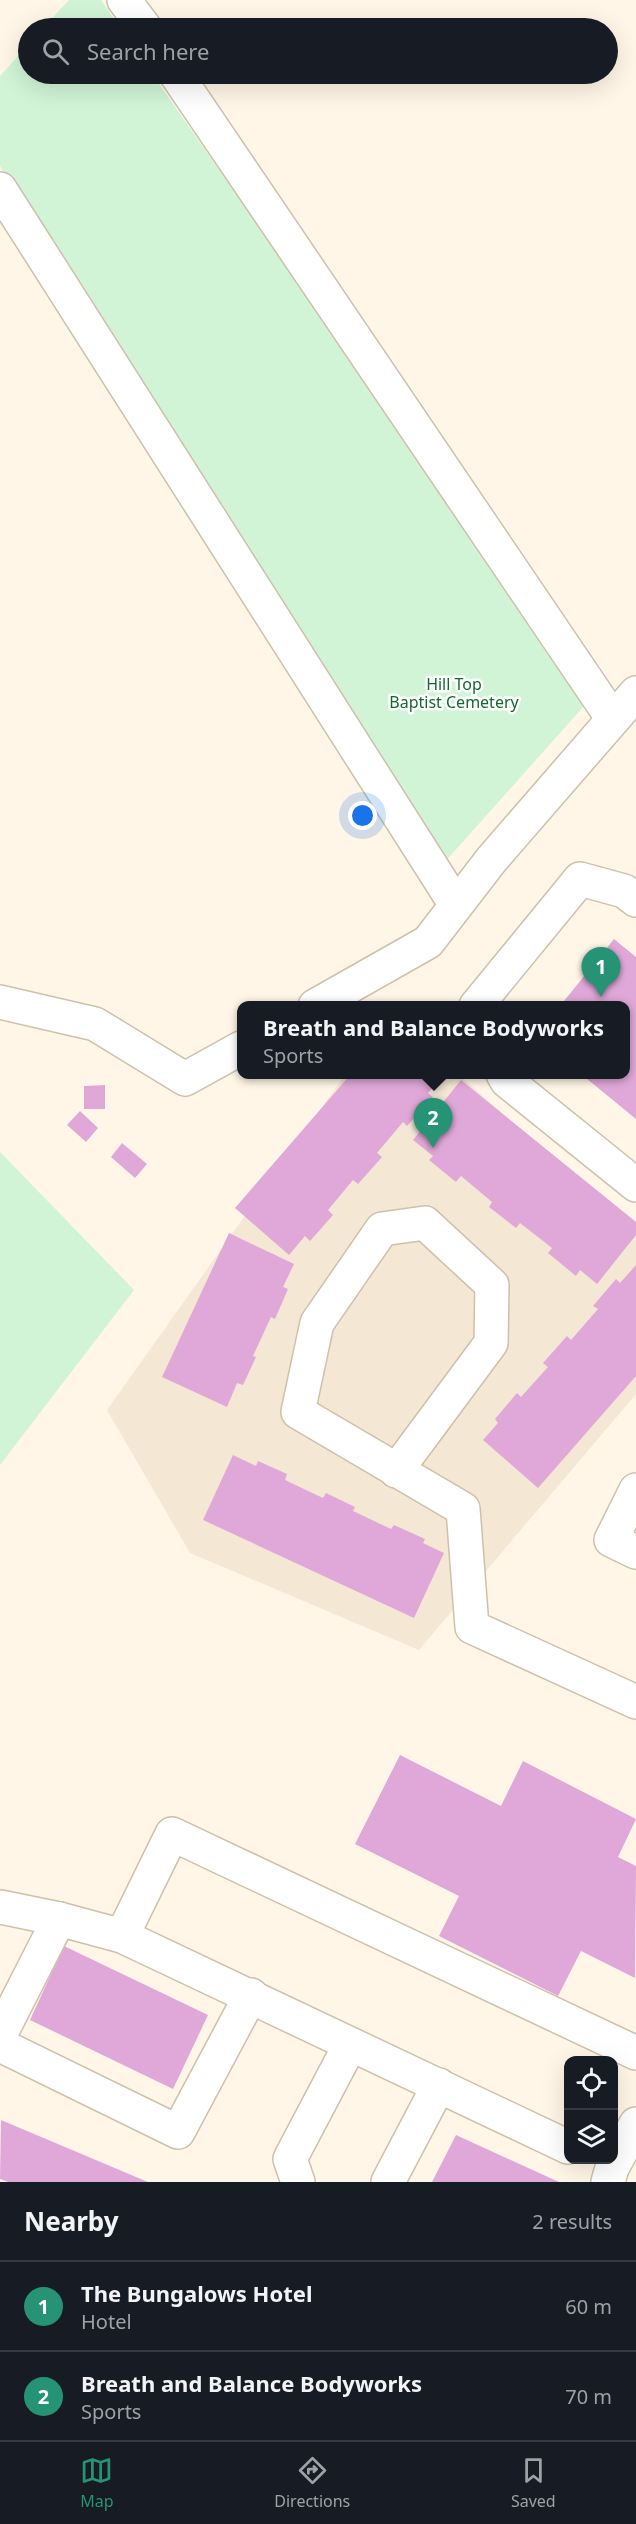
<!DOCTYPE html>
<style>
body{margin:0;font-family:"Noto Sans",sans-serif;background:#242831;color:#f1f3f6}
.controls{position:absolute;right:18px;bottom:18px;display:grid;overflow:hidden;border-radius:12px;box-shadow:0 6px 24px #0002}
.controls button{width:54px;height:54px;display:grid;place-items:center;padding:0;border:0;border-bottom:2px solid #363941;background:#171b24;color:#f1f3f6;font:30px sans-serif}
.you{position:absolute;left:363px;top:816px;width:21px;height:21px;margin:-15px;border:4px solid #fff;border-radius:50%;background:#1a73e8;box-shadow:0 0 0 9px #1a73e833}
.badge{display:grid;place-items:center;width:39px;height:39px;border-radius:50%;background:#269474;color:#fff;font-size:20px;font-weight:700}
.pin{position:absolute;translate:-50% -50px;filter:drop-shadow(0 2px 3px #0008)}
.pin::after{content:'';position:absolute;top:32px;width:21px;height:18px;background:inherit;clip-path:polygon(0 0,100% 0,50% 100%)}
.popup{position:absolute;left:237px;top:1001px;width:393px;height:78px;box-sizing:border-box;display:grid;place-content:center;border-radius:12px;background:#171b24;filter:drop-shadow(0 2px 4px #0005);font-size:20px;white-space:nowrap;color:#9ea1a6}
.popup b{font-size:22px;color:#f1f3f6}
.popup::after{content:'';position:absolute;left:50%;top:100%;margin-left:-12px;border:12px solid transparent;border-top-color:#171b24}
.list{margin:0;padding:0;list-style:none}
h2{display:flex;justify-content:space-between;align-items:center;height:78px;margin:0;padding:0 24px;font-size:26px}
h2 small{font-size:20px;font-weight:400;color:#9ea1a6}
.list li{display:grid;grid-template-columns:39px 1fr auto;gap:18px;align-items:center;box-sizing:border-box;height:90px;padding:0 24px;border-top:2px solid #363941}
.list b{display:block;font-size:22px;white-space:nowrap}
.list p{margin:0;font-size:20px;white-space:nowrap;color:#9ea1a6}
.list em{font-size:20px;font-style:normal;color:#9ea1a6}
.icon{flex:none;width:33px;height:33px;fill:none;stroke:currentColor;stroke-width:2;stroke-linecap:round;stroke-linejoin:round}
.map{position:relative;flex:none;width:636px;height:2182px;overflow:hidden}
.search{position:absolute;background:#171b24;box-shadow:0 6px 24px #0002;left:18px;right:18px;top:18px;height:66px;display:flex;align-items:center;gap:15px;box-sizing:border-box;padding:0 21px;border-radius:33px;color:#9ea1a6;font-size:22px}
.sheet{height:258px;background:#171b24}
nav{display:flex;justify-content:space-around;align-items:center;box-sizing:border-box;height:84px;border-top:2px solid #363941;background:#171b24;font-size:16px;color:#9ea1a6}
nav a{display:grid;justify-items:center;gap:3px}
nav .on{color:#269474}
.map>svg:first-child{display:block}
.commercial{fill:#f4e7d4}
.green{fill:#d0f4d5}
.building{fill:#e0a8d8}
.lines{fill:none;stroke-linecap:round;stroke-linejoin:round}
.minor-casing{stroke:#cec1a9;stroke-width:36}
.minor{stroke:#fff;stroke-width:33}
.labels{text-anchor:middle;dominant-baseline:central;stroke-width:5;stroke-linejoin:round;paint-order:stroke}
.park-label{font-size:16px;fill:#11692e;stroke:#fff}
</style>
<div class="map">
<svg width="636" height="2182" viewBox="0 0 636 2182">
<rect width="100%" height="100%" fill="#fff6e7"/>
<polygon class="commercial" points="345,1075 459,1075 636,1233 636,1394 419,1650 190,1553 107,1410"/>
<g class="green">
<polygon points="69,0 101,0 120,28 43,28"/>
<polygon points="28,45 28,74 152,74 319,313 585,705 443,864 0,166 0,76"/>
<polygon points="0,1152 134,1290 0,1465"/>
</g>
<g class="building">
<polygon points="614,939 636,957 636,1119 581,1074 625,1074 625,1006 560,1006"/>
<polygon points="351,1074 440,1074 442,1076 428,1093 433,1097 407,1126 403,1122 377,1153 382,1157 358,1184 353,1180 328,1210 333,1215 310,1241 305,1236 289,1255 235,1208"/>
<polygon points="461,1080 636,1222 636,1235 597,1284 580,1270 576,1276 548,1253 552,1248 520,1223 516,1228 489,1207 492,1202 461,1176 456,1182 429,1160 433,1156 413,1140"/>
<polygon points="105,1085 105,1109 84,1109 84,1086"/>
<polygon points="80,1111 98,1128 86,1142 67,1125"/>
<polygon points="122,1143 147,1164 135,1178 111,1157"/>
<polygon points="229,1233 294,1264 283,1287 288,1289 275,1319 271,1317 253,1356 256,1357 243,1385 237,1383 227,1407 162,1377"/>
<polygon points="636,1265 636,1376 538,1488 483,1440 498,1423 495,1419 517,1393 521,1397 548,1367 543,1363 567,1336 571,1340 598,1309 593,1306 616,1279 620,1283"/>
<polygon points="233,1455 256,1466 258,1461 287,1474 285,1480 323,1498 326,1493 355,1507 353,1511 391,1529 394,1525 425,1539 423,1543 444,1553 414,1618 203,1520"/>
<polygon points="400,1755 501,1806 523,1761 636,1819 618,1857 636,1866 635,1978 581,1951 558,1996 439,1936 459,1896 355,1844"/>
<polygon points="64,1946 208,2015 173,2089 30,2020"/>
<polygon points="1,2120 148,2182 8,2182 0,2179"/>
<polygon points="456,2135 559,2182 432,2182"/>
</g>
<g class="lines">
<defs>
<g id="minor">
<polyline points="124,0 145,28"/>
<polyline points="176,74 613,719"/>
<polyline points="0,189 456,905"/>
<polyline points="0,1002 95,1024 185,1079 241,1048"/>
<polyline points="315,1006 428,942 492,859 636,693"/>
<polyline points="476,1006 580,879 624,891 636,900"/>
<polyline points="503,1074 507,1081 636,1185"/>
<polyline points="396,1471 491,1343 492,1285 425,1223 382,1229 317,1323 298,1412 463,1509 472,1627 636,1702"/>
<polyline points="636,1490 611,1540 636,1552"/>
<polyline points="0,1907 59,1919 122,1936 568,2147"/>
<polyline points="122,1936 172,1834 636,2053"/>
<polyline points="0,2035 59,1919"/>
<polyline points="0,2045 178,2132 251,1995"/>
<polyline points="298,2182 290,2159 350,2045"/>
<polyline points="388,2182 439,2085"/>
<polyline points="608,2182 612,2168 636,2124"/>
</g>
</defs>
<use href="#minor" class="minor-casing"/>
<use href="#minor" class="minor"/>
</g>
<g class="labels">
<g class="park-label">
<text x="454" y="684">Hill Top<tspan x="454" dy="18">Baptist Cemetery</tspan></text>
</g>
</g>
</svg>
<div class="controls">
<button><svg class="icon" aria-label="locate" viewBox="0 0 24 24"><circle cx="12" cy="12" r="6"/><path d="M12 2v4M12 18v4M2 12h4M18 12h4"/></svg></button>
<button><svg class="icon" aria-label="layers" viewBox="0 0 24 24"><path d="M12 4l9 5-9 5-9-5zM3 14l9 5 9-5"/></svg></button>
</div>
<div class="you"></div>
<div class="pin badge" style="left:601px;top:997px">1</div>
<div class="pin badge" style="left:433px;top:1148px">2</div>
<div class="popup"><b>Breath and Balance Bodyworks</b>Sports</div>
<div class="search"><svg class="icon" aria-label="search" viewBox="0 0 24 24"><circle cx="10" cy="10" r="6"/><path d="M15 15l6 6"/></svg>Search here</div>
</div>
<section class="sheet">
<h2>Nearby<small>2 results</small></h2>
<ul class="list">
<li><span class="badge">1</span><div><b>The Bungalows Hotel</b><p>Hotel</p></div><em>60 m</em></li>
<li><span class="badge">2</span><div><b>Breath and Balance Bodyworks</b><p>Sports</p></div><em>70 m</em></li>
</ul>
</section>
<nav>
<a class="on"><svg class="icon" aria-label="map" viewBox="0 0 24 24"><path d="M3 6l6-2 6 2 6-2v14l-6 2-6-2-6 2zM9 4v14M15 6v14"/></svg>Map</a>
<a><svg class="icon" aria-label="directions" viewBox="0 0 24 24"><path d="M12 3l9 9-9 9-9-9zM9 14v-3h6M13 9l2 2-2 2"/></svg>Directions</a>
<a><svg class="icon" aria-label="saved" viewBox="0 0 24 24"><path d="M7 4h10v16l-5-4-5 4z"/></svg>Saved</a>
</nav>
